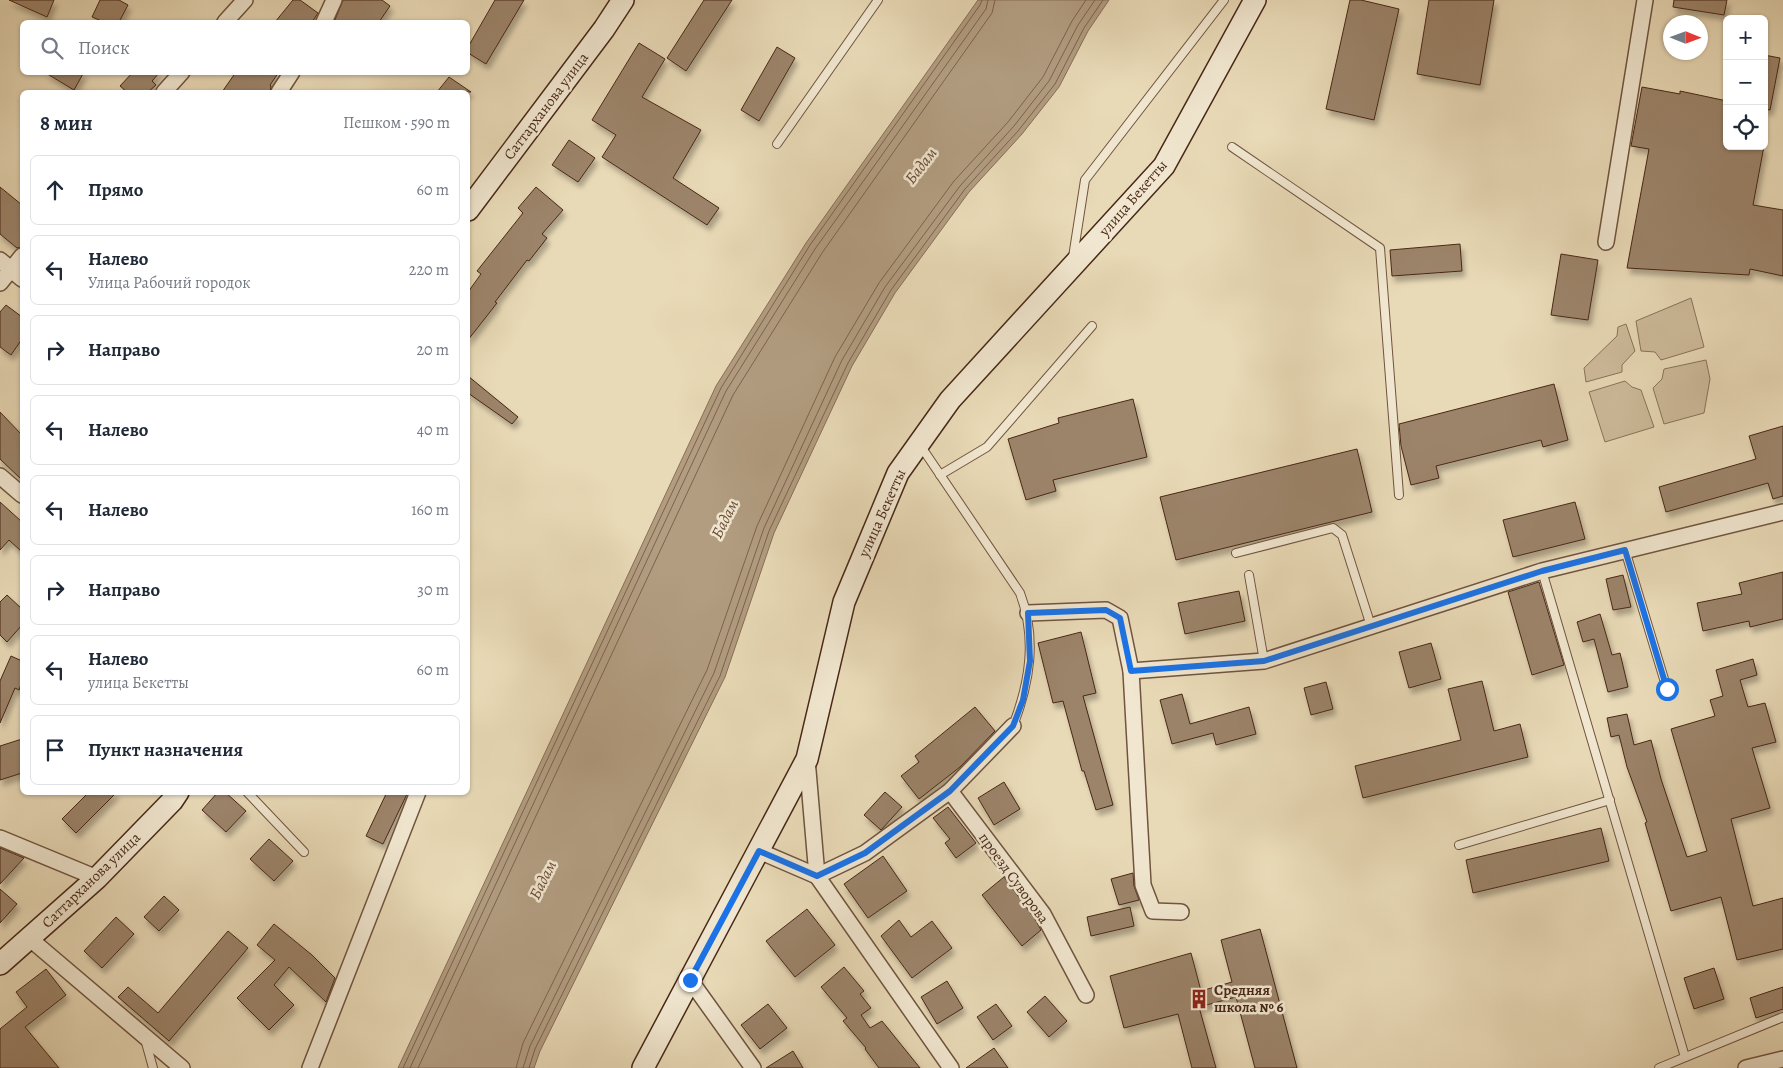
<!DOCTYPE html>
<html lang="ru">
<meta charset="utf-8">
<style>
body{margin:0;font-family:Alegreya,serif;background:#f6f6f7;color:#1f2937}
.controls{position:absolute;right:15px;top:15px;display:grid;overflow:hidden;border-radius:8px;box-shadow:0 1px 4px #0004}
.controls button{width:45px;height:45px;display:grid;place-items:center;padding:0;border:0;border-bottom:1px solid #e0e1e3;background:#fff;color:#1f2937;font:25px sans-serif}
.compass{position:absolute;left:1663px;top:15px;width:45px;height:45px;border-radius:50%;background:#fff;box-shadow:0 1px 4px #0004;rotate:91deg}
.stop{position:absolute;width:15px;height:15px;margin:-11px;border:4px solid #1a73e8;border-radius:50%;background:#fff}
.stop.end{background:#1a73e8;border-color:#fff;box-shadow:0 1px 5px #0008}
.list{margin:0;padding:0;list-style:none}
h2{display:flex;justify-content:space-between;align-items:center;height:65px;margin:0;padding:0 20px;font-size:21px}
h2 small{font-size:16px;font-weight:400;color:#747a83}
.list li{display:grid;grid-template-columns:32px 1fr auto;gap:15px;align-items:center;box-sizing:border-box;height:70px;margin:0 10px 10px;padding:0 10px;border:1px solid #e0e1e3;border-radius:8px}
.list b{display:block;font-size:19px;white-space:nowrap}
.list p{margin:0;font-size:16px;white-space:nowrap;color:#747a83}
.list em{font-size:16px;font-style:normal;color:#747a83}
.icon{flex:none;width:28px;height:28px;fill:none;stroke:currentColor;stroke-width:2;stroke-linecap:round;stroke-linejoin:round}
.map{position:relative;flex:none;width:1783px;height:1068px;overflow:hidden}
.search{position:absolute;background:#fff;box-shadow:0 1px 4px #0004;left:20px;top:20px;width:450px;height:55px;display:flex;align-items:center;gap:12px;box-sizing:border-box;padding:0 18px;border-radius:8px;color:#747a83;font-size:19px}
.panel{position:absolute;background:#fff;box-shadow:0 1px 4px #0004;left:20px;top:90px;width:450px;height:705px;border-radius:8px}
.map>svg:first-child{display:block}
.green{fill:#cebc9c;stroke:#8b725a}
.water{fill:#b29d81;stroke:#886e57}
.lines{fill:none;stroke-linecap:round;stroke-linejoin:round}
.shore{stroke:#7d624c;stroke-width:1}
.building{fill:#9c846a;stroke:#482717;filter:url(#shadow)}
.lane-casing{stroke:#70543f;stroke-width:10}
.street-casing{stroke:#70543f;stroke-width:18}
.secondary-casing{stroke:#482717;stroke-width:24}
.lane{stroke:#f1e7d0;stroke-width:8}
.street{stroke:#f1e7d0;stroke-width:15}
.secondary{stroke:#f1e7d0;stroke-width:21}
.route{stroke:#1a73e8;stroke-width:6}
.labels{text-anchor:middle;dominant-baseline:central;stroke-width:5;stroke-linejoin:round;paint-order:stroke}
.street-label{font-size:15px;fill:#482717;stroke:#f1e7d0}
.poi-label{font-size:15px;font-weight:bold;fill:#482717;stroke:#f1e7d0;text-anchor:start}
.water-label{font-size:16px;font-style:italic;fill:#684a37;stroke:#f1e7d0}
</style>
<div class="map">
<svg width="1783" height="1068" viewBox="0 0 1783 1068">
<defs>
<filter id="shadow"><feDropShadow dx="3" dy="5.5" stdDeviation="2.5" flood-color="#0004"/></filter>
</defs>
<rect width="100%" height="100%" fill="#e9dab7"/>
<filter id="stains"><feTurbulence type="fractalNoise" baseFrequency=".004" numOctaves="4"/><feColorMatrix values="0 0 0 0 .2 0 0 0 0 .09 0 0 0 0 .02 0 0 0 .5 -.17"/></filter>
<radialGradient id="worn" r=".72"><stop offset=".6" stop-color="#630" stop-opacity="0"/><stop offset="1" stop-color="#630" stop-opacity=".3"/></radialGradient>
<g class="green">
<polygon points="1691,298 1704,347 1661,360 1655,352 1641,351 1636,321"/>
<polygon points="1626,324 1635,351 1622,365 1622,372 1586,382 1584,368 1617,336 1618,327"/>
<polygon points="1706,360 1710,379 1704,413 1664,424 1653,388 1662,379 1664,369"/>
<polygon points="1625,381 1632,387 1641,390 1654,427 1605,442 1589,392"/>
</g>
<polygon class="water" points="978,0 1109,0 1088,31 1059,87 1022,134 969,192 895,293 852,366 774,533 725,677 540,1051 534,1068 398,1068 716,386 806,243"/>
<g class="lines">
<g class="shore">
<polyline points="403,1068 721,388 810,245 980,5 982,0"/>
<polyline points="410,1068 726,391 815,249 986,9 988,0"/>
<polyline points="418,1068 733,395 822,253 992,13 995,0"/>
<polyline points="516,1068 523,1043 707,670 757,526 835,357 879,283 954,181 1008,122 1043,77 1072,21 1086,0"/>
<polyline points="523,1068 530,1046 714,673 764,528 842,360 885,287 960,186 1014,126 1049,81 1078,25 1095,0"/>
<polyline points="529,1068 535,1049 720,676 769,531 848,363 891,290 965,189 1018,131 1055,84 1084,28 1103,0"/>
</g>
</g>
<g class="building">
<polygon points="9,0 54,0 47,17"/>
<polygon points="100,0 119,0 128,5 119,22 104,22 92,17"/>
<polygon points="293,0 300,0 318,13 312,22 275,22"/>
<polygon points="343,0 382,0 390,6 379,22 334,22"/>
<polygon points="495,0 524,0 486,64 468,53 468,47"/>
<polygon points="704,0 732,0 686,71 667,58"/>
<polygon points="1350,0 1361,0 1399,9 1374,120 1326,109"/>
<polygon points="1429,0 1494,0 1480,85 1417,74"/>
<polygon points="1674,0 1727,0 1724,15 1673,7"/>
<polygon points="639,43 665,59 642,97 701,130 673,178 719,208 707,225 602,157 616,135 592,120"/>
<polygon points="777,47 795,58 759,121 741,110"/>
<polygon points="1764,55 1780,58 1770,110 1764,109"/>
<polygon points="44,72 84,72 74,90"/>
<polygon points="133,72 160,72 152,81 156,85 148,92 127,92 120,86"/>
<polygon points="236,72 279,72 270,85 271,86 270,92 222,92"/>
<polygon points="449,77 471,92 437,92"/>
<polygon points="1642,87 1680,94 1680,91 1727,101 1727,146 1764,146 1753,205 1783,210 1783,276 1750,269 1749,275 1627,268 1649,149 1631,146"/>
<polygon points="569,140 595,158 578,182 552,165"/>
<polygon points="0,187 22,205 22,247 17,248 0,234"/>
<polygon points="536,187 563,210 542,234 547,238 529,261 527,260 495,302 497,303 468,340 468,292 481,274 477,271 523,213 518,208"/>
<polygon points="1460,244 1462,271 1392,276 1390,250"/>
<polygon points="1561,254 1598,260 1588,320 1551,315"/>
<polygon points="6,305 22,317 22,339 11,355 0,347 0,312"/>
<polygon points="468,376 518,417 512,424 468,393"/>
<polygon points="1554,384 1568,440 1543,447 1541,440 1436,466 1439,478 1411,485 1401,446 1399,424"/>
<polygon points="1133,399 1147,457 1053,480 1056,491 1026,500 1008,439 1059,423 1058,418"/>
<polygon points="0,412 22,435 22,480 0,459"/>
<polygon points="1783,426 1783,496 1773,499 1768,483 1666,512 1659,487 1756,459 1749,436"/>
<polygon points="1357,449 1372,512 1176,560 1160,497"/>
<polygon points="0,502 22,522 22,552 9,540 0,550"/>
<polygon points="1575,502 1585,539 1513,557 1503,520"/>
<polygon points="1783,572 1783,619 1750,627 1749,621 1703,631 1697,603 1742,594 1739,583"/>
<polygon points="1623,575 1631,607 1613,610 1606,579"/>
<polygon points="1539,582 1564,665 1532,675 1508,592"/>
<polygon points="1239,591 1245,621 1185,634 1178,603"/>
<polygon points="7,595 22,609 22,625 7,642 0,635 0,602"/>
<polygon points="1600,614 1612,655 1620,653 1628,687 1608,692 1594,639 1583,642 1577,622"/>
<polygon points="1081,632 1096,693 1083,696 1113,805 1096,810 1084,771 1082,771 1063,701 1053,703 1038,643"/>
<polygon points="1431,643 1441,679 1409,688 1399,652"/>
<polygon points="11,656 22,661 22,682 19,690 15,688 0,723 0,681"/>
<polygon points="1753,659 1757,675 1740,680 1748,707 1765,703 1776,742 1752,748 1770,808 1731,819 1753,906 1783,898 1783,949 1737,960 1721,897 1671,911 1645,823 1647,822 1627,767 1619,735 1611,737 1607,718 1627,714 1634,745 1651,740 1661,779 1687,857 1707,851 1671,729 1715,716 1710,700 1723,696 1716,670"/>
<polygon points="1482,681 1494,731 1520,724 1528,757 1363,798 1355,766 1461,740 1448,689"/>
<polygon points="1326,682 1333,709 1311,715 1304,688"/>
<polygon points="1182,694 1190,724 1249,707 1256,734 1216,745 1213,733 1172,744 1160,700"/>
<polygon points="975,707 995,731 960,767 919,799 901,776 919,762 915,756"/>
<polygon points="22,739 22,773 0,780 0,746"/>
<polygon points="1004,782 1020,809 994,825 978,798"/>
<polygon points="89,792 117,792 76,833 62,819"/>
<polygon points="218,792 225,792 246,811 226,832 202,810"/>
<polygon points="387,792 408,792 383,844 366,836"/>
<polygon points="885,792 902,807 881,830 864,815"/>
<polygon points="948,807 976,843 956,858 945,843 950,839 933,818"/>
<polygon points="1601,828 1609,861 1473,893 1466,860"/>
<polygon points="269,839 293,861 274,881 250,859"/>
<polygon points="0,848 24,858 0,884"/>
<polygon points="883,856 907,891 868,918 844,884"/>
<polygon points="1133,873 1134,886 1139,900 1119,905 1111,879"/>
<polygon points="1004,877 1035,919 1041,930 1022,946 982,895"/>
<polygon points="0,889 17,904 0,923"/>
<polygon points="164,896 179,910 159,931 144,917"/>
<polygon points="1130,907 1134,926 1091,936 1087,917"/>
<polygon points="807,909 835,945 795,977 766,941"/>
<polygon points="116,917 134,934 102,968 84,951"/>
<polygon points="899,920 911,937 932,921 952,948 912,978 881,936"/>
<polygon points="274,924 312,955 335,978 326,1002 289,967 274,985 294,1005 269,1030 237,998 275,960 257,945"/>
<polygon points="1260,929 1297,1068 1255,1068 1236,997 1199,1007 1216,1068 1192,1068 1178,1014 1124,1028 1110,976 1191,953 1201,991 1232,982 1221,940"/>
<polygon points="228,931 248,948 169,1041 118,997 128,987 158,1013"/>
<polygon points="844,967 864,991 860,994 871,1008 861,1015 870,1028 882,1021 920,1068 879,1068 865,1049 866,1048 843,1021 847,1018 821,987"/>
<polygon points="1714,968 1724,999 1694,1009 1684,978"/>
<polygon points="46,969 66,995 25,1027 59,1068 0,1068 0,1029 27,1007 16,992"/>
<polygon points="947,981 963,1008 937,1024 921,997"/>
<polygon points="1783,987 1783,1009 1756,1018 1750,998"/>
<polygon points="1045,996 1067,1021 1049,1037 1027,1012"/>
<polygon points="768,1004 787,1028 760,1049 741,1025"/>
<polygon points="996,1004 1012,1026 993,1040 977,1017"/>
<polygon points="994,1048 1008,1068 966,1068"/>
<polygon points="793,1051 803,1068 766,1068"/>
</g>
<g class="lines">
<defs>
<g id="lane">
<polyline points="777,144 878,0"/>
<polyline points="1232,147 1380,248 1399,495"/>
<polyline points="1073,257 1085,180 1224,0"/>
<path d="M920,445L1020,593C1037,638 1030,682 1013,726"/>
<polyline points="940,475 987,447 1092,326"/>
<polyline points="1625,550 1667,689"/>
<polyline points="1236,553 1333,528 1342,535 1371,626"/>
<polyline points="1542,571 1685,1057"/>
<polyline points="1249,575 1264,661"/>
<polyline points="247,792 304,852"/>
<polyline points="1459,845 1610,800"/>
<polyline points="145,1039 153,1068"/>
<polyline points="1659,1068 1783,1017"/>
</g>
<g id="street">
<polyline points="225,22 245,0"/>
<polyline points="324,22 334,0"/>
<polyline points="164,92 182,72"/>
<polyline points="279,92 292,72"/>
<polyline points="1606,242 1645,0"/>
<polyline points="0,260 22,279"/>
<polyline points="0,283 22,256"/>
<polyline points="0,476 22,495"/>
<polyline points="1028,613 1106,610 1120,618 1131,671 1143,885 1153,911 1181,912"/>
<polyline points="1131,671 1264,661 1542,571 1783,512"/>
<polyline points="807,759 817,876 951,1068"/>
<polyline points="950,791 1043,914 1086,995"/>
<polyline points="0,838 97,878"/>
<polyline points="759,851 817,876 865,853 950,791 1013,726"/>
<polyline points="29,938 182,1068"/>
<polyline points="690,980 753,1068"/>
<polyline points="310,1068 418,792"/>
<polyline points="1746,1068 1783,1059"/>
</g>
<g id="secondary">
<polyline points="468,210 604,29 623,0"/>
<polyline points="0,964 97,878 172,801 178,792"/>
<polyline points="643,1068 807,759 844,602 898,473 950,400 1164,166 1255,0"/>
</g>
</defs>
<use href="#lane" class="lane-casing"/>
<use href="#street" class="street-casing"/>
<use href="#secondary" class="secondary-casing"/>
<use href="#lane" class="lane"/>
<use href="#street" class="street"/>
<use href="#secondary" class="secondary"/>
</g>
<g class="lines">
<polyline class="route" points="690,980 759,851 817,876 865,853 950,791 1013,726 1023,700 1030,661 1028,613 1106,610 1120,618 1131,671 1264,661 1542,571 1625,550 1667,689"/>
</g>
<defs>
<symbol id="building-bare" viewBox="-9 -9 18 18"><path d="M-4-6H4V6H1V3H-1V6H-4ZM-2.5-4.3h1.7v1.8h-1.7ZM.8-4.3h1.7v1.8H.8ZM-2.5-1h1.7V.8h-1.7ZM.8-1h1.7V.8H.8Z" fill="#8f2418" stroke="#f1e7d0" stroke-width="2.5" paint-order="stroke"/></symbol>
</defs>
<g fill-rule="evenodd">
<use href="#building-bare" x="1185" y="985" width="28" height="28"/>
</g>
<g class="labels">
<g class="street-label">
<text transform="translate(546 106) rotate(-53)">Саттарханова улица</text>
<text transform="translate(1133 198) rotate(-49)">улица Бекетты</text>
<text transform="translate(882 513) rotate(-66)">улица Бекетты</text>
<text transform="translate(1014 878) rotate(54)">проезд Суворова</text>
<text transform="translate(91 880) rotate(-44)">Саттарханова улица</text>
</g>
<g class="poi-label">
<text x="1214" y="990">Средняя<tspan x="1214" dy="17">школа № 6</tspan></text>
</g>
<g class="water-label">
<text transform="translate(921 166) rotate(-52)">Бадам</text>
<text transform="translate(725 519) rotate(-63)">Бадам</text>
<text transform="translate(543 880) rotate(-63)">Бадам</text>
</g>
</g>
<rect width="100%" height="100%" filter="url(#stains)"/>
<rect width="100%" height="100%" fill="url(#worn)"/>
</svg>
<div class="controls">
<button>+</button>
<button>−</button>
<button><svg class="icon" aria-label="locate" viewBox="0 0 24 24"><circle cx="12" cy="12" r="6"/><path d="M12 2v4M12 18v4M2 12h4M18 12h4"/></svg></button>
</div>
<svg class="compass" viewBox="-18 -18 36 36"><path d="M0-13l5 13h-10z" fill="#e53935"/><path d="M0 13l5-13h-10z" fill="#747a83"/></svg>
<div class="stop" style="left:1667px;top:689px"></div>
<div class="stop end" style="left:690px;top:980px"></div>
<div class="search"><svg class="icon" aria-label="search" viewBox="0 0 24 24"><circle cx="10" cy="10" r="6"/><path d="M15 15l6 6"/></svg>Поиск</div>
<section class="panel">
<h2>8 мин<small>Пешком · 590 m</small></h2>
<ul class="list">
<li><svg class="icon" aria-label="ahead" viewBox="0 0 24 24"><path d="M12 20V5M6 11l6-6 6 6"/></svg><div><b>Прямо</b></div><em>60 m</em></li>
<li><svg class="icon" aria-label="left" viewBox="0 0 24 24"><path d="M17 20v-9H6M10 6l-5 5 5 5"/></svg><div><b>Налево</b><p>Улица Рабочий городок</p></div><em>220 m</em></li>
<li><svg class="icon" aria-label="right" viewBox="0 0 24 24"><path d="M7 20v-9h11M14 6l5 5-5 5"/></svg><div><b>Направо</b></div><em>20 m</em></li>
<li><svg class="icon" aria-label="left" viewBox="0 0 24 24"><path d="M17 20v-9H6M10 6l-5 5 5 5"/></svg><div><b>Налево</b></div><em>40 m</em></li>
<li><svg class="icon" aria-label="left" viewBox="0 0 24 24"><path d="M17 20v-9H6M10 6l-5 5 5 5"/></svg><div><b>Налево</b></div><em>160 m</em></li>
<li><svg class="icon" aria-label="right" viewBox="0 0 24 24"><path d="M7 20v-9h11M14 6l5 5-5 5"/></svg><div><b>Направо</b></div><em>30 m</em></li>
<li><svg class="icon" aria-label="left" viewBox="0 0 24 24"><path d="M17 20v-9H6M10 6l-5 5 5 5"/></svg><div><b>Налево</b><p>улица Бекетты</p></div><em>60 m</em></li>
<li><svg class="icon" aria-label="arrive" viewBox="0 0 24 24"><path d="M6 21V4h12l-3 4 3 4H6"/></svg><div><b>Пункт назначения</b></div></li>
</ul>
</section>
</div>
